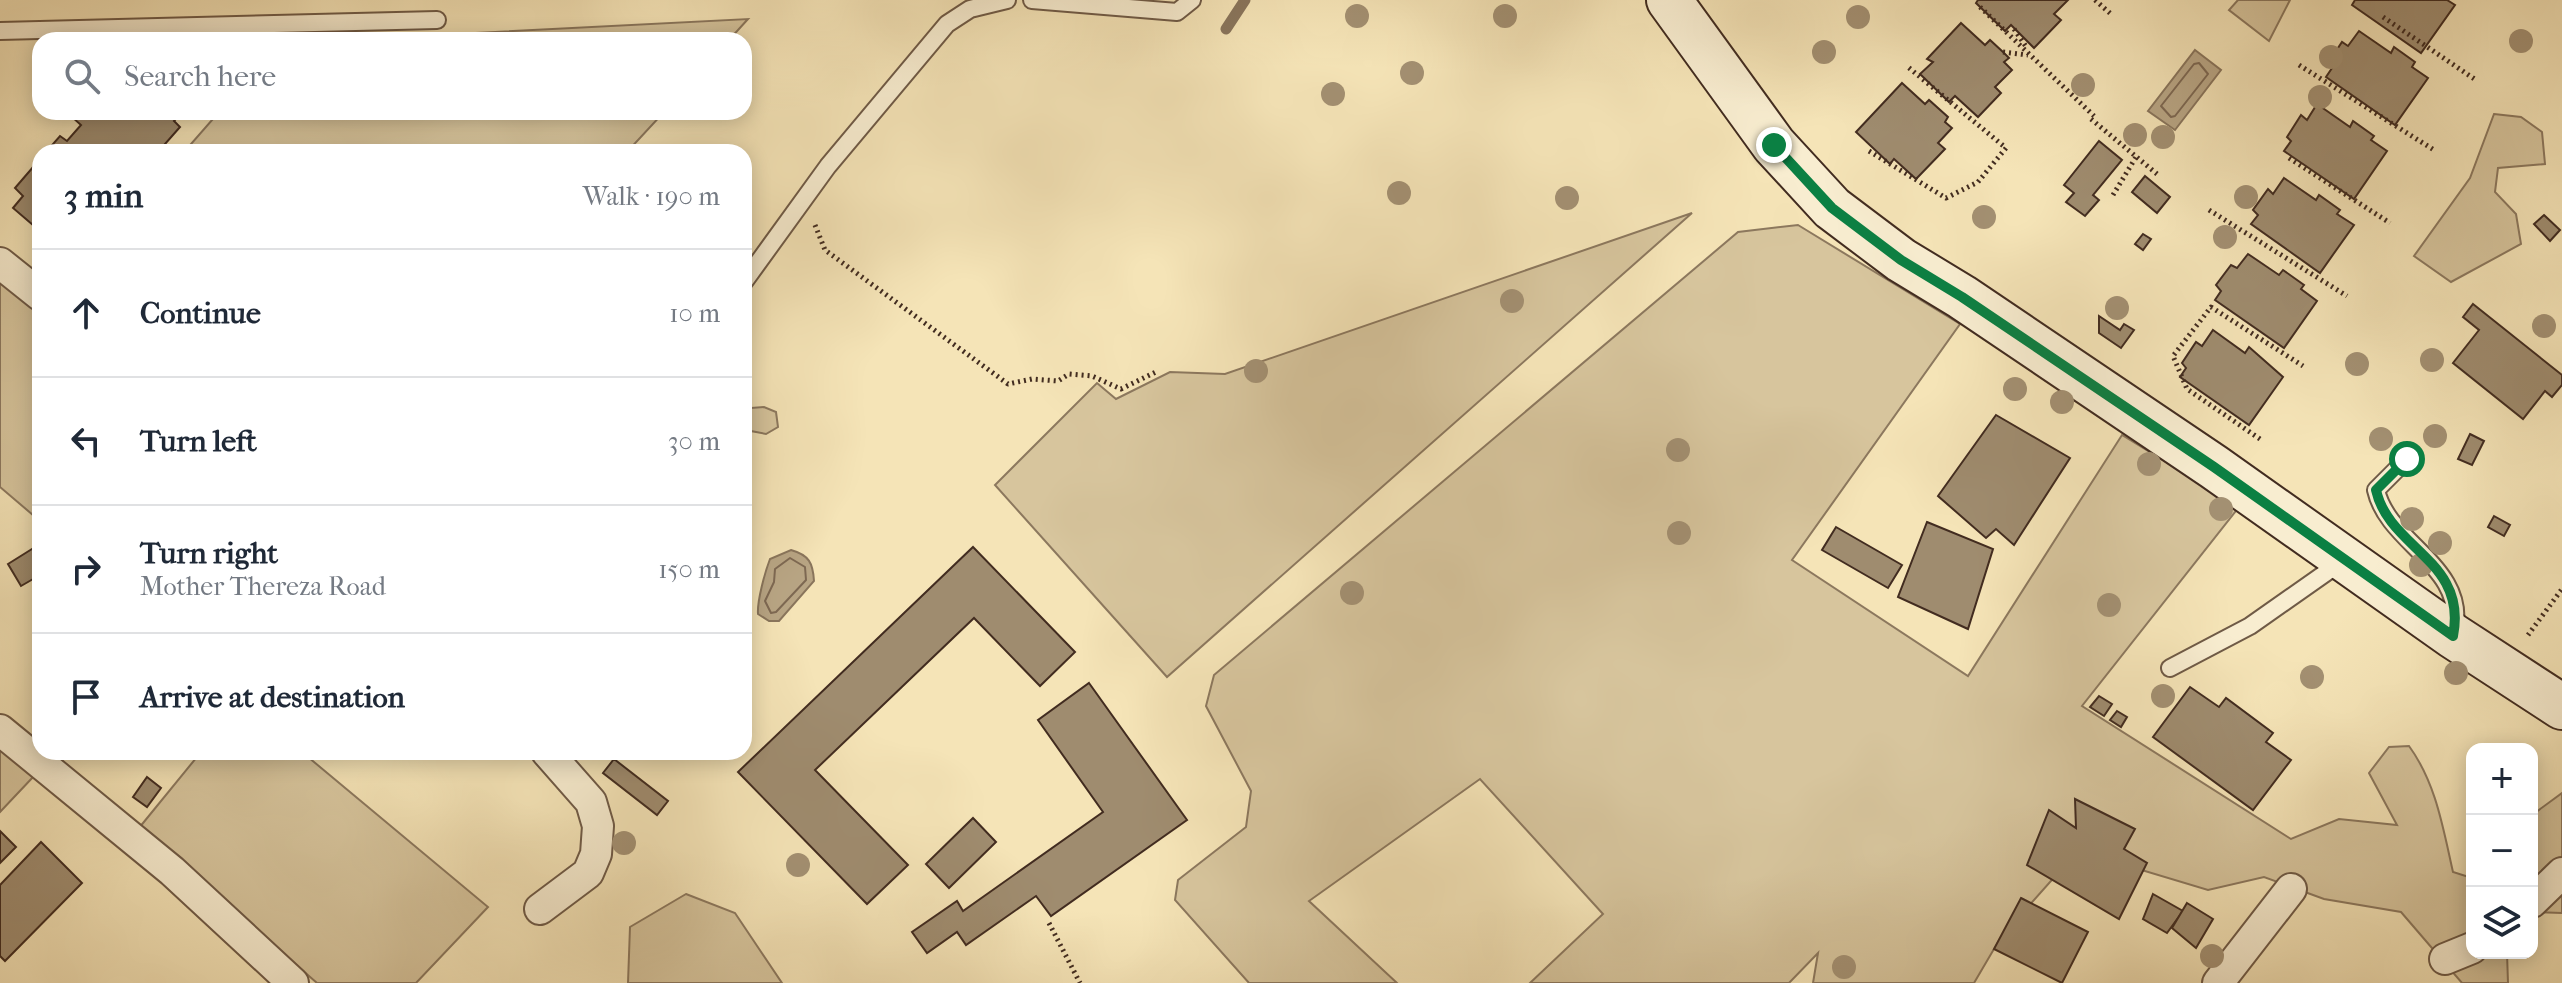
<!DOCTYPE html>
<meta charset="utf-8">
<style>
body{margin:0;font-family:"IM FELL French Canon",serif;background:#f6f6f7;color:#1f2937}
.controls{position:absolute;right:24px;bottom:24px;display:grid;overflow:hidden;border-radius:16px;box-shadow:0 4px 20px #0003}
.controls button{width:72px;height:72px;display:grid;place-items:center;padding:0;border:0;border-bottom:2px solid #e0e1e3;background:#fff;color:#1f2937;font:40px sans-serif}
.stop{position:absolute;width:24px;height:24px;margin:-18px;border:6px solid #0b8043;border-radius:50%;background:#fff}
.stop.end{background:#0b8043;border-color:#fff;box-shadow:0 2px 8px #0008}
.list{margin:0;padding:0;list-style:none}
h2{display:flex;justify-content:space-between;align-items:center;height:104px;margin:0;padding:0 32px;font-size:34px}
h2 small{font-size:26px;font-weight:400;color:#747a83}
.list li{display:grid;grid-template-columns:52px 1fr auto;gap:24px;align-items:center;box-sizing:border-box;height:128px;padding:0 32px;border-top:2px solid #e0e1e3}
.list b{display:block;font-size:30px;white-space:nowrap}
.list p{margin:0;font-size:26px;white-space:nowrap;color:#747a83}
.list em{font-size:26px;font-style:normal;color:#747a83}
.icon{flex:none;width:44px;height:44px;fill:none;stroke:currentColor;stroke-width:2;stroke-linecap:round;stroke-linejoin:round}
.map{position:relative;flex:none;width:2562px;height:983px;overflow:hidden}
.search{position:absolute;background:#fff;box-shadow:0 4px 20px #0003;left:32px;top:32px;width:720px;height:88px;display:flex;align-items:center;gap:20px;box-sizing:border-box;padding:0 28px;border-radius:24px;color:#747a83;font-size:30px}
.panel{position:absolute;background:#fff;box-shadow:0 4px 20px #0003;left:32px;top:144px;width:720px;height:616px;border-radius:24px}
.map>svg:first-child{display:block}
.green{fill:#d7c59d;stroke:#8c785e;stroke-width:2}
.water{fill:#b8a584;stroke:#89755c;stroke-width:2}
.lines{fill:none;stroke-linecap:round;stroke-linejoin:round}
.shore{stroke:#7d6852;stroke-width:2}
.stream{stroke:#89755c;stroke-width:11}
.building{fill:#9f8c6f;stroke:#422c20;stroke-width:2}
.lane-casing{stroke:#6f5a46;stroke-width:20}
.street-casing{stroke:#6f5a46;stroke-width:34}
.secondary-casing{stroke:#422c20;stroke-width:48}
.path{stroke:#422c20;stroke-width:5;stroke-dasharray:2 4;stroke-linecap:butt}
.lane{stroke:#f8edd0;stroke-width:16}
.street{stroke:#f8edd0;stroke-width:30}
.secondary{stroke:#f8edd0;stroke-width:44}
.tree{fill:#a39072}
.route{stroke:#0b8043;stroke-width:10}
</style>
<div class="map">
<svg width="2562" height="983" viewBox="0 0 2562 983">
<rect width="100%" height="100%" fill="#f5e4b7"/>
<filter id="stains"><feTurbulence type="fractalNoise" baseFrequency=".0025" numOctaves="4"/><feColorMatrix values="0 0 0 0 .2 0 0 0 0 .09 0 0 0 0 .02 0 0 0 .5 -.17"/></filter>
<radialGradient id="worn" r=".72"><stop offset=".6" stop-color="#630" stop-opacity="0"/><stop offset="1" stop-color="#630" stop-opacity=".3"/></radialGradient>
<g class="green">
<polygon points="2238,0 2290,0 2269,41 2229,10"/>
<polygon points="748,19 729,40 337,40"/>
<polygon points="219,112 664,112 627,152 184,152"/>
<polygon points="2494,114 2521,117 2542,132 2545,164 2498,168 2495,192 2516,214 2521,244 2451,282 2414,256 2470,178"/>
<polygon points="1692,213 1167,677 995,485 1097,383 1116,399 1170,372 1225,374"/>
<path d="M1798,225L1960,324L1792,560L1968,676L2122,435L2239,507L2082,706L2291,839L2339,819L2397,825L2369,773L2389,747L2409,746C2436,783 2443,828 2453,872L2472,878V953H2507L2508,983H2462L2401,912L2324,899L2264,877L2208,890L2135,868L2058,873L2001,937L1974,983H1813L1818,953L1789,983H1530L1603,914L1480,779L1309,901L1397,983H1249L1175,900L1178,880L1246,827L1251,791L1206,706L1214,675L1738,232Z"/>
<polygon points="0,281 40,314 40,521 0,487"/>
<polygon points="744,396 751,408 764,407 776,412 778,427 766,434 751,431 744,423"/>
<polygon points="0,747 34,776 0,812"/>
<polygon points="201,752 302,752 488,907 416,983 317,983 139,828"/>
<polygon points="2562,793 2562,913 2532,912 2532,815"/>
<polygon points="686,894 735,913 782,983 628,983 630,927"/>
</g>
<g class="water">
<polygon points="2195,50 2221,70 2175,130 2148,111"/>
<path d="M791,550C809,555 813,563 814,581L779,621H769L758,614C757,601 765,572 770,559Z"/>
</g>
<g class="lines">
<g class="shore">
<polygon points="2199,63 2208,74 2175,116 2171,117 2161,106 2194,64"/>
<polygon points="790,558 805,567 806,580 776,612 771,613 765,601 774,582 775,569"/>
</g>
<polyline class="stream" points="1226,29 1245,0"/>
</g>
<g class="building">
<polygon points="1978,0 2068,0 2054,14 2061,20 2034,48 2011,25 2005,31 1976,3"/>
<polygon points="2355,0 2447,0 2455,5 2421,53 2352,5"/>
<polygon points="1961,23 1985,45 1990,40 2003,52 2009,58 2004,62 2012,70 1995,87 2001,93 1978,117 1955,96 1949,102 1920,74 1933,62 1927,59"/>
<polygon points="2359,31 2391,53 2394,47 2415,62 2412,67 2428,78 2395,125 2326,77 2332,68 2328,63 2342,42 2348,46"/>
<polygon points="1902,83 1925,104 1929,100 1948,117 1945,122 1952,128 1938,143 1945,149 1916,179 1894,159 1890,164 1856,132"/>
<polygon points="2317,104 2350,127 2353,121 2374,136 2371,140 2387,151 2354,199 2284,151 2291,141 2287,137 2301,115 2307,120"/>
<polygon points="76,112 182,112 174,121 180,127 158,152 46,152 60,136 67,141 81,125 72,117"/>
<polygon points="2099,141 2122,160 2093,195 2099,200 2085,216 2066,202 2074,193 2064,185"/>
<polygon points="40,159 40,231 13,208 23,196 15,188"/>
<polygon points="2145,176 2170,197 2157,213 2132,192"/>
<polygon points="2284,178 2316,200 2319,195 2340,210 2337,214 2354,225 2320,273 2251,224 2258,215 2253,210 2268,189 2273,194"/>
<polygon points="2544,215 2560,230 2550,241 2534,224"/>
<polygon points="2143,234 2151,239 2143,250 2135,244"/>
<polygon points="2248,254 2279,275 2283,270 2304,285 2301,289 2317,301 2284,348 2215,300 2221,291 2216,285 2231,265 2237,268"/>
<polygon points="2473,304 2562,375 2562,385 2552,397 2545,391 2523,419 2453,363 2479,330 2463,317"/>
<polygon points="2099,316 2120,330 2124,324 2134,330 2121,348 2099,333"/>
<polygon points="2213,330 2245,353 2249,347 2283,377 2249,425 2180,377 2186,368 2182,363 2196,342 2202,346"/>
<polygon points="1996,415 2070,458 2014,545 1996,529 1986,538 1938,496"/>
<polygon points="2470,434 2484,441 2472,465 2458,459"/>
<polygon points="744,456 751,464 751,480 744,486"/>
<polygon points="2494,516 2510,525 2504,536 2488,527"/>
<polygon points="1927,522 1993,549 1968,629 1898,597"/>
<polygon points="1836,527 1902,565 1888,588 1822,550"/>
<polygon points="40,544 40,575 21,586 8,564"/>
<polygon points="973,547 1075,652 1040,686 974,618 815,770 908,865 867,904 738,772"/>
<polygon points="1089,683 1187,820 1051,916 1036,896 966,945 957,932 927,953 912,932 957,901 963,911 1103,812 1038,720"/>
<polygon points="2190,687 2219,707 2226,698 2273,733 2266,742 2291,760 2253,810 2153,737"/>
<polygon points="2099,696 2112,704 2104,716 2090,707"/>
<polygon points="2117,711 2127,717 2121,727 2110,720"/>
<polygon points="614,759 668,801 657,815 603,773"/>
<polygon points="147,777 161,788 147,807 133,797"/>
<polygon points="2075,799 2135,829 2124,849 2147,863 2119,919 2027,865 2049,810 2076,828"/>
<polygon points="973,818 996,842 949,888 926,864"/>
<polygon points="0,831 16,847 0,863"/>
<polygon points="41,842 82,883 5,961 0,956 0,885"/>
<polygon points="2153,894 2183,911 2167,933 2143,919"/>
<polygon points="2021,898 2088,932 2062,983 1994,949"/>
<polygon points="2187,903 2213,919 2196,948 2172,928"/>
</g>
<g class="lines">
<defs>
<g id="lane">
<polyline points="1032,0 1177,12 1192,0"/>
<polyline points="0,31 437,20"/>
<polyline points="744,282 828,166 947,24 970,9 1007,0"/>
<path d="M2407,459L2376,490C2388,544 2467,566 2454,630"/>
<polyline points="2170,668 2250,626 2344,560"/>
</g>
<g id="street">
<polyline points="0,263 40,295"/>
<polyline points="0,730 172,871 293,983"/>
<polyline points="2532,902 2562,873"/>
<polyline points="540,909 588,873 596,854 598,826 591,802 547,752"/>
<polyline points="2445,959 2472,948"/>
<polyline points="2218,983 2291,889"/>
</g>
<polyline id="secondary" points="1669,0 1774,145 1832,208 1901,260 1962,297 2214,467 2453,636 2562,707"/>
</defs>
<use href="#lane" class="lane-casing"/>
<use href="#street" class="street-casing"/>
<use href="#secondary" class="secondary-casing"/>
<g class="path">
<polyline points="2095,0 2112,15"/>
<polyline points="1980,7 2094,116"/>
<polyline points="2383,17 2476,80"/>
<polyline points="2014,29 2027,48"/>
<polyline points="2003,52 2028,55"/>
<polyline points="2299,65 2434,150"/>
<polyline points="2091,119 2157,174"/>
<polyline points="1869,151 1946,198 1978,182 2006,148 1908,67"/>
<polyline points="2289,158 2390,223"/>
<polyline points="2113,195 2136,157"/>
<polyline points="2209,210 2347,296"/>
<polyline points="815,225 825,250 1008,384 1032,379 1058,381 1069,374 1092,376 1121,389 1158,371"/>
<polyline points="2260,439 2187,389 2173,356 2211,307 2303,366"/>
<polyline points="2528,635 2562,589"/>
<polyline points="1049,923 1080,983"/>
</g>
<use href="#lane" class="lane"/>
<use href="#street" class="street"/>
<use href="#secondary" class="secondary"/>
</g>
<g class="tree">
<circle cx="1357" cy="16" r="12"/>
<circle cx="1505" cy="16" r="12"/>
<circle cx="1858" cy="17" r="12"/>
<circle cx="2521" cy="41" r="12"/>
<circle cx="1824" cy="52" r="12"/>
<circle cx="2331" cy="57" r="12"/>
<circle cx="1412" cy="73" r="12"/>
<circle cx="2083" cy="85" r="12"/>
<circle cx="1333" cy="94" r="12"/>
<circle cx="2320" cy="97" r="12"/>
<circle cx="2135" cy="135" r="12"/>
<circle cx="2163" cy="137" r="12"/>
<circle cx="1399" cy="193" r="12"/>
<circle cx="2246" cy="197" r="12"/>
<circle cx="1567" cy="198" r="12"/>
<circle cx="1984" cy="217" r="12"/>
<circle cx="2225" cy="237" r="12"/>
<circle cx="1512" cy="301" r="12"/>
<circle cx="2117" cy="308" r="12"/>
<circle cx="2544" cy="326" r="12"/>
<circle cx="2432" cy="360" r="12"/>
<circle cx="2357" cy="364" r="12"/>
<circle cx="1256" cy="371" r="12"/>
<circle cx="2015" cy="389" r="12"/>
<circle cx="2062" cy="402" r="12"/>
<circle cx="2435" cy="436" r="12"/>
<circle cx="2381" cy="439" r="12"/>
<circle cx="1678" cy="450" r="12"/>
<circle cx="2149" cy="464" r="12"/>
<circle cx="2221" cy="509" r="12"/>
<circle cx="2412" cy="519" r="12"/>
<circle cx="1679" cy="533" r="12"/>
<circle cx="2440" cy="543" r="12"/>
<circle cx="2421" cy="565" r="12"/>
<circle cx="1352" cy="593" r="12"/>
<circle cx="2109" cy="605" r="12"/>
<circle cx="2456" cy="673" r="12"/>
<circle cx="2312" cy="677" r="12"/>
<circle cx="2163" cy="696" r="12"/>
<circle cx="624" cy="843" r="12"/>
<circle cx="798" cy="865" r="12"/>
<circle cx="2212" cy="956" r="12"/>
<circle cx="1844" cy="967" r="12"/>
</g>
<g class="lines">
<path class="route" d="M1774,145L1832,208L1901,260L1962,297L2214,467L2453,636C2468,560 2389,549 2376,490L2407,459"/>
</g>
<rect width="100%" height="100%" filter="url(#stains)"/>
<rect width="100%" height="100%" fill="url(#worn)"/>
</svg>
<div class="controls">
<button>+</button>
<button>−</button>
<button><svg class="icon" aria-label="layers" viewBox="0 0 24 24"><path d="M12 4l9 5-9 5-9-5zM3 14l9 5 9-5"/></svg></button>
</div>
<div class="stop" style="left:2407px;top:459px"></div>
<div class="stop end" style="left:1774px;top:145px"></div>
<div class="search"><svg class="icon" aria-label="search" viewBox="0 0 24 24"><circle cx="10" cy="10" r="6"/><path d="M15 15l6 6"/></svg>Search here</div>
<section class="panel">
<h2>3 min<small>Walk · 190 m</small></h2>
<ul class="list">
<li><svg class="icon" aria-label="ahead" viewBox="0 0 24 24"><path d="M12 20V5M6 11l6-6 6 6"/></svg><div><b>Continue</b></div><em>10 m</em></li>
<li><svg class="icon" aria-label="left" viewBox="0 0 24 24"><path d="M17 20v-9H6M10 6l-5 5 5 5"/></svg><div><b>Turn left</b></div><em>30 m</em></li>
<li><svg class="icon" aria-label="right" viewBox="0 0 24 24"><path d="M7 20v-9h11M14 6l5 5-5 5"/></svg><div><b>Turn right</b><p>Mother Thereza Road</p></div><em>150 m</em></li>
<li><svg class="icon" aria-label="arrive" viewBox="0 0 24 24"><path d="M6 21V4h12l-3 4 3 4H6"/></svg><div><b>Arrive at destination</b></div></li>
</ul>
</section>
</div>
